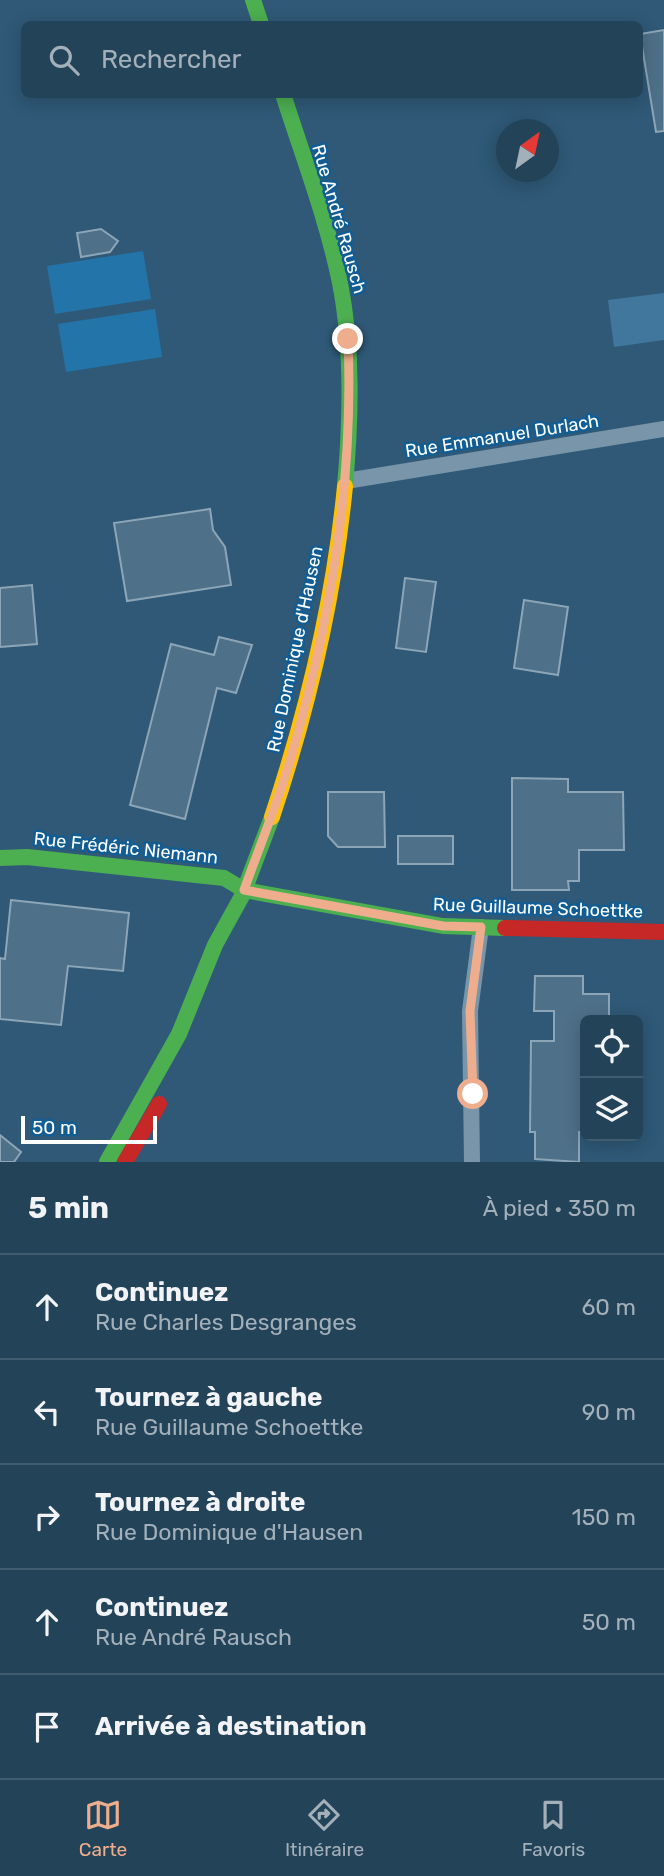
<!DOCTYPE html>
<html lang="fr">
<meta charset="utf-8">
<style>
body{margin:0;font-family:Rubik,sans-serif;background:#2f4e62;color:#f1f3f6}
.controls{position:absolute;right:21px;bottom:21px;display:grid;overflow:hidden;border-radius:10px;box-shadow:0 4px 18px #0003}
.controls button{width:63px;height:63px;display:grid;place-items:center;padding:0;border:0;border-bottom:2px solid #405c6f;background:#234359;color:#f1f3f6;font:35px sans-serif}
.compass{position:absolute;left:496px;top:119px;width:63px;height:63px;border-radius:50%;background:#234359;box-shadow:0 4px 18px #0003;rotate:33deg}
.scale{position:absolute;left:21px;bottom:18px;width:136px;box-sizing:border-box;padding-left:7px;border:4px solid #fff;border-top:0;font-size:19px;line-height:24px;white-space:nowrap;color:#fff;-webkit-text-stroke:5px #125e94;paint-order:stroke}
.stop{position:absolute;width:21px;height:21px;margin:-16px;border:5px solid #eead8d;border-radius:50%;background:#fff}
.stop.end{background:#eead8d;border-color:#fff;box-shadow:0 2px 7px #0008}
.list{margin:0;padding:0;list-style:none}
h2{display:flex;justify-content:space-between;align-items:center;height:91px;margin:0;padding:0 28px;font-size:30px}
h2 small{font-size:23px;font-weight:400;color:#a3b0ba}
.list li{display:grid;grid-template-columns:46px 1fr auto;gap:21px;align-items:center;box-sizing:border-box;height:105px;padding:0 28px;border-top:2px solid #405c6f}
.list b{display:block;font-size:26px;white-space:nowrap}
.list p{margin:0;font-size:23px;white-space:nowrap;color:#a3b0ba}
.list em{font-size:23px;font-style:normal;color:#a3b0ba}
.icon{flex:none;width:38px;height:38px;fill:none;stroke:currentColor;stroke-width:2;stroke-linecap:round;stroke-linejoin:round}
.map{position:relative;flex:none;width:664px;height:1162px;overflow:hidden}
.search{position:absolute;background:#234359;box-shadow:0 4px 18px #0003;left:21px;right:21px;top:21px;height:77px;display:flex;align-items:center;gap:18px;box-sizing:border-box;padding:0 24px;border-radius:10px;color:#a3b0ba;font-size:26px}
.sheet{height:616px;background:#234359}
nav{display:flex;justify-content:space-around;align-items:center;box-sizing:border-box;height:98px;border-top:2px solid #405c6f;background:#234359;font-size:19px;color:#a3b0ba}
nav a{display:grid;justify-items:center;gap:4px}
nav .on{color:#eead8d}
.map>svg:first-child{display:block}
.green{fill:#2374a9}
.water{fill:#42779d}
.building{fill:#4e7088;stroke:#8ca5b7;stroke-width:2}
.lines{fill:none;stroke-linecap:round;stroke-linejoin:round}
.street{stroke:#7895a9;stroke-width:16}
.fast{stroke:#4caf50;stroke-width:16}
.slow{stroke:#ffc107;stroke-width:16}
.jam{stroke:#c62828;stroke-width:16}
.route{stroke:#eead8d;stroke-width:9}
.labels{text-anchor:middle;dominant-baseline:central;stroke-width:5;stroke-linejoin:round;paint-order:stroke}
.street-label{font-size:18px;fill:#fff;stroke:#125e94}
</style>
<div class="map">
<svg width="664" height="1162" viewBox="0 0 664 1162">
<rect width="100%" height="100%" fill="#2f5977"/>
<g class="green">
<polygon points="143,251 151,299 55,314 47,266"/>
<polygon points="155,309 162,357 66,372 58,324"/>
</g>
<polygon class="water" points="664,293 664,340 614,347 608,300"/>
<g class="building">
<polygon points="664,30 664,131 656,132 640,34"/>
<polygon points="101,229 118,241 110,252 81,257 77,233"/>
<polygon points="210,509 213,530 225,547 231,585 127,601 114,523"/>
<polygon points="405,578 436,582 426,652 396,648"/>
<polygon points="32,585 37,644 0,647 0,588"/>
<polygon points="524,600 568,607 558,675 514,668"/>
<polygon points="219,637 252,645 236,693 217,688 185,819 130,805 171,644 214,655"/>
<polygon points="512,778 568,779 568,792 623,792 624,850 579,850 579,881 568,881 569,890 512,890"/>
<polygon points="328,792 384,792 385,847 338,847 328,836"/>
<rect x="398" y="836" width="55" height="28"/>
<polygon points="11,900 129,913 123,971 68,966 61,1025 0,1019 0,958 5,959"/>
<polygon points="535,976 583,976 583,994 609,994 609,1020 585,1020 585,1132 579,1132 579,1162 535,1159 535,1132 530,1132 531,1041 554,1041 554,1011 534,1011"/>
<polygon points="0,1135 21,1152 14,1162 0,1162"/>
</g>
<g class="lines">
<g class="street">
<polyline points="346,481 664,429"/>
<polyline points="472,1162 470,1011 481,927"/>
</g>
<g class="fast">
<polyline points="253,0 261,24"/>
<path d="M283,94C303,157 327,219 340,283C353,349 351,419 345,486"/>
<polyline points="0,858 27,857 224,878 244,890 443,926 505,928"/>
<polyline points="107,1162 179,1034 215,945 242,896 272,817"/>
</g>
<path class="slow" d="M272,817C308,709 334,599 345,486"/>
<g class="jam">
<polyline points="505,928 664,932"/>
<polyline points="125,1162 159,1104"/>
</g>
</g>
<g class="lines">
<path class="route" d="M348,339C354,483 330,627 289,764C276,807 259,848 244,890L443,926L481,927L470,1011L473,1094"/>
</g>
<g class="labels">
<g class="street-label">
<text transform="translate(339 219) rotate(74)">Rue André Rausch</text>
<text transform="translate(502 436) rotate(-9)">Rue Emmanuel Durlach</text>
<text transform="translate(295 649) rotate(-78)">Rue Dominique d'Hausen</text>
<text transform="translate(126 848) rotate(6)">Rue Frédéric Niemann</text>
<text transform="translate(538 908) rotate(2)">Rue Guillaume Schoettke</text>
</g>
</g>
</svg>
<div class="controls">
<button><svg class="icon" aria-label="locate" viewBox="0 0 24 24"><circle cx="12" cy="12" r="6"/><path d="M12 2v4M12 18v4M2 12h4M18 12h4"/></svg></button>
<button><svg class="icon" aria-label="layers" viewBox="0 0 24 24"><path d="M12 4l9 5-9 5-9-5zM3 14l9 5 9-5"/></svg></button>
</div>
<svg class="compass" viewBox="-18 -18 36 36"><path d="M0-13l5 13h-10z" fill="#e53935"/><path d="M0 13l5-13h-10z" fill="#a3b0ba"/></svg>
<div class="scale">50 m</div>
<div class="stop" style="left:473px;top:1094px"></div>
<div class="stop end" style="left:348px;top:339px"></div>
<div class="search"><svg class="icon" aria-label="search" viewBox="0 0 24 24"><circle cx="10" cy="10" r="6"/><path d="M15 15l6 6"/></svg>Rechercher</div>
</div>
<section class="sheet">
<h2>5 min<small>À pied · 350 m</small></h2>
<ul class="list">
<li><svg class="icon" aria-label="ahead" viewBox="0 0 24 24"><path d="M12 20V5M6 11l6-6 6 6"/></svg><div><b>Continuez</b><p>Rue Charles Desgranges</p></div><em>60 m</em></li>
<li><svg class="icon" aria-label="left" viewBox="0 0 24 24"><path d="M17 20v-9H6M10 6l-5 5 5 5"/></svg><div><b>Tournez à gauche</b><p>Rue Guillaume Schoettke</p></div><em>90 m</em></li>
<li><svg class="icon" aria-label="right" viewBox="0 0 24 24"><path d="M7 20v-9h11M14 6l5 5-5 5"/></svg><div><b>Tournez à droite</b><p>Rue Dominique d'Hausen</p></div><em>150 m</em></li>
<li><svg class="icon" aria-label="ahead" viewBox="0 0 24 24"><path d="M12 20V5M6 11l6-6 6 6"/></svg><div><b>Continuez</b><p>Rue André Rausch</p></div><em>50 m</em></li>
<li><svg class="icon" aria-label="arrive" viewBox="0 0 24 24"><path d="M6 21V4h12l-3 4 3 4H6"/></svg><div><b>Arrivée à destination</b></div></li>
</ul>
</section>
<nav>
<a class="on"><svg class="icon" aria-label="map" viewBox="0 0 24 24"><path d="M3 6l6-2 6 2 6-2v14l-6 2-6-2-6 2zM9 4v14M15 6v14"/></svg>Carte</a>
<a><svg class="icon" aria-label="directions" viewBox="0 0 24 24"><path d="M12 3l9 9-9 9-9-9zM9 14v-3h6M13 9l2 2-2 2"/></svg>Itinéraire</a>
<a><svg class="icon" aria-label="saved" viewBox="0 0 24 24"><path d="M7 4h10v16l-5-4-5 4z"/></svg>Favoris</a>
</nav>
